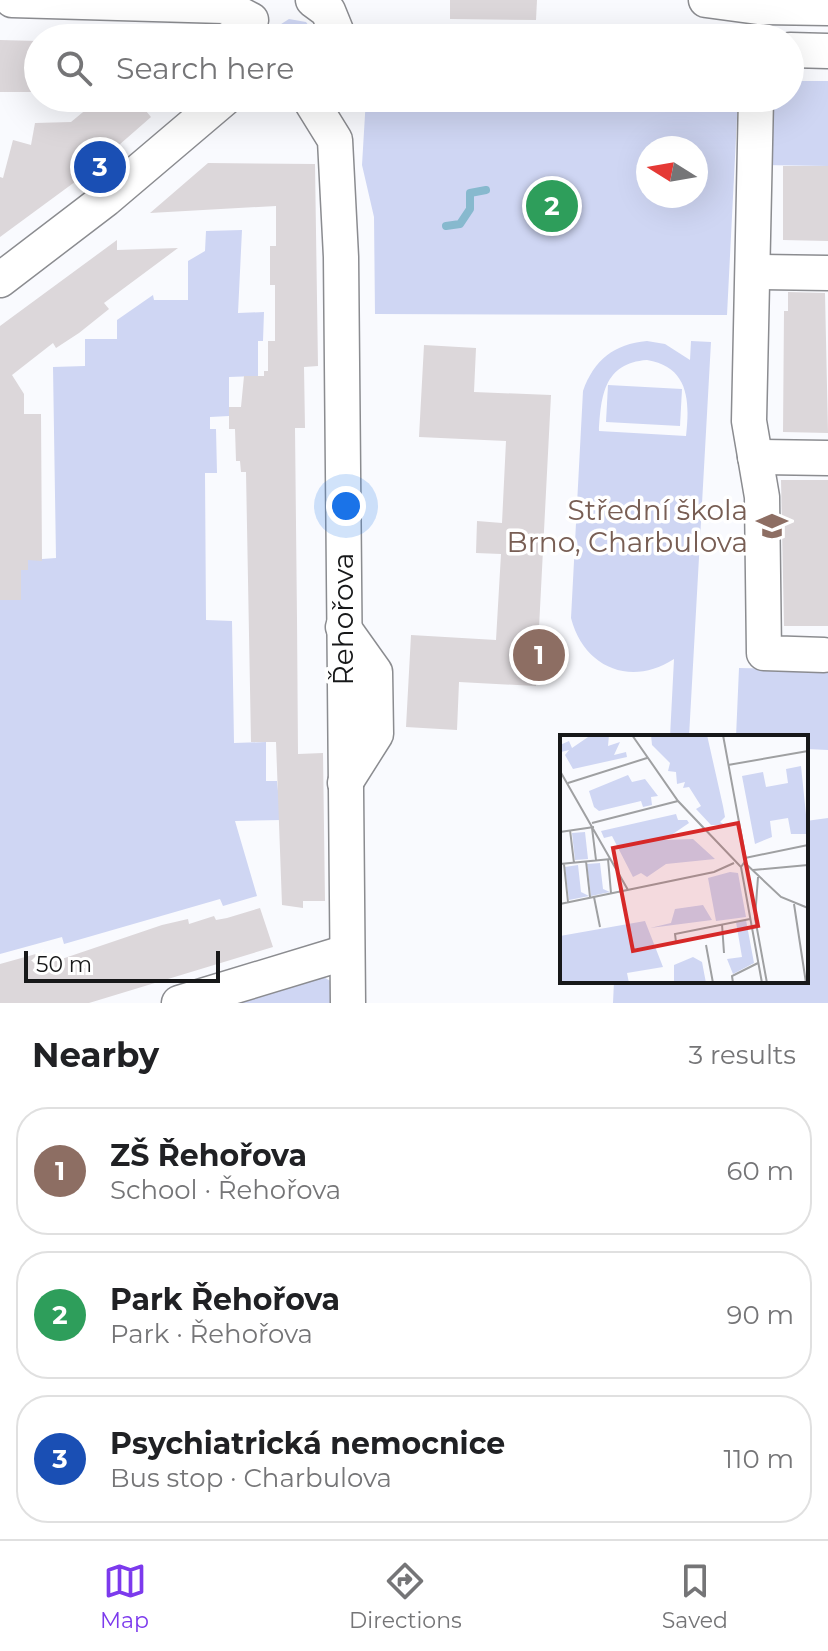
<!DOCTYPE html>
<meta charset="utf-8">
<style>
body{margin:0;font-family:Montserrat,sans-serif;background:#f6f6f6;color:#202124}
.compass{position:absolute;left:636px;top:136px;width:72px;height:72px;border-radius:50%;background:#fff;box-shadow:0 8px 32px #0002;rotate:281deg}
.scale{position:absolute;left:24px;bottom:20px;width:196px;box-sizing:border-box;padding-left:8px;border:4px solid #171819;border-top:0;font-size:22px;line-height:28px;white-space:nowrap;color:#171819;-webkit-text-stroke:6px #fff;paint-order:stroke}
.you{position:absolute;left:346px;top:506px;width:28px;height:28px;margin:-20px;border:6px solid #fff;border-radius:50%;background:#1a73e8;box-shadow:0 0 0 12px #1a73e833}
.badge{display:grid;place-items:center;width:52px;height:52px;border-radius:50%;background:#7c3aed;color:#fff;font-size:26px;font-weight:700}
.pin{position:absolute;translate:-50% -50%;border:4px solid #fff;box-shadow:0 2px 8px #0006}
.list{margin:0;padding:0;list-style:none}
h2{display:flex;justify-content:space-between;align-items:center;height:104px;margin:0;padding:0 32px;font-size:34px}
h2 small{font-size:26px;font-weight:400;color:#757577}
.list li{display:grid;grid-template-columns:52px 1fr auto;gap:24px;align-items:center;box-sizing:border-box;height:128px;margin:0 16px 16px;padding:0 16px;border:2px solid #e0e0e0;border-radius:32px}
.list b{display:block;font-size:30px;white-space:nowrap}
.list p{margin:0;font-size:26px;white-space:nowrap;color:#757577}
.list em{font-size:26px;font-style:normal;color:#757577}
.icon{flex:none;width:44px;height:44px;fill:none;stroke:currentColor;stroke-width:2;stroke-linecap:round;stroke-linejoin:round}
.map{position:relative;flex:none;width:828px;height:1003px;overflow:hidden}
.search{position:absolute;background:#fff;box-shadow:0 8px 32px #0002;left:24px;right:24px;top:24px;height:88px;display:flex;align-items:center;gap:20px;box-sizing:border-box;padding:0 28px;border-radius:44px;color:#757577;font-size:30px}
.sheet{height:536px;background:#fff}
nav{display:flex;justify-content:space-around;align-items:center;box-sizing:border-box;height:112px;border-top:2px solid #e0e0e0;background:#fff;font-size:22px;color:#757577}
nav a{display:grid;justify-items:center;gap:4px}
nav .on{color:#7c3aed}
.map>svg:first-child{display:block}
.green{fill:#cfd6f3;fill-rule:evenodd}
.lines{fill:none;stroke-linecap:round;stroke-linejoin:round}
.stream{stroke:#87b9ce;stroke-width:8}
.building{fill:#dcd7da}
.minor-casing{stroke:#8b8c90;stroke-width:37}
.minor{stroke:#fff;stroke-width:34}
.labels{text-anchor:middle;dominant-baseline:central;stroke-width:7;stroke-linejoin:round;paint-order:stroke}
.education-label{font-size:28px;fill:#785e54;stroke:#fff;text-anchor:end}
.street-label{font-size:28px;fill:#171819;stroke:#fff}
.inset-road{fill:none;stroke:#9fa0a2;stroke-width:2}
.view{fill:#d62828;fill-opacity:0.15;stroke:#d62828;stroke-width:4}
.inset-edge{fill:none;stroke:#171819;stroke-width:4}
</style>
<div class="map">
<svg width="828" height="1003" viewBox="0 0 828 1003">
<rect width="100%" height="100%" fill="#f9fafe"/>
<g class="green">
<polygon points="289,19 306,22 318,38 270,38 275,28"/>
<polygon points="790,81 828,81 828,166 761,165 761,98 790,98"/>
<path d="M366,98H738L727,315L375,314L374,217L362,165ZM648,148H696V196H648Z"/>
<polygon points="242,230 238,313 264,312 263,341 258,341 258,376 229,377 229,416 210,417 210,429 216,429 217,473 205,473 206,620 232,621 234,743 266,742 266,781 277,781 281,820 235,821 257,896 223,906 220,899 64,944 62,937 0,954 0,600 21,600 21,570 28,569 28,560 56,558 53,367 85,366 85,339 117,339 117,320 153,295 154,300 188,300 188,261 205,251 206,231"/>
<path d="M647,341L665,344L690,360L691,341L711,342L689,737H670L674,659C631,687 584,668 571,618L583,391C594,360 614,344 647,341ZM647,360C689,367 690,401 686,436L599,431C601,396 604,363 647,360Z"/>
<polygon points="608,385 682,389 680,426 606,422"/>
<polygon points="739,668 828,670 828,750 806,749 806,737 736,737"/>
<polygon points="828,818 828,1003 613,1003 614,981 806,981 806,821"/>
<polygon points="322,976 332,982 338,1003 225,1003"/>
</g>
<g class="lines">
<polyline class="stream" points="446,226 460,224 470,209 470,193 486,190"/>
</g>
<g class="building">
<polygon points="450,0 537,0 536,20 450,19"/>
<polygon points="0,40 38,41 38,92 0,92"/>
<polygon points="100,98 135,98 151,117 87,173 0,237 0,177 3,178 13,140 31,145 35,123 71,122"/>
<polygon points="208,163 315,164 318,366 304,367 305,428 295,428 297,619 298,754 323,753 325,901 303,901 303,908 282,905 276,742 251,742 246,472 241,472 240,461 236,461 235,429 229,429 229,407 241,407 244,376 264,376 264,371 268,371 268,341 275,341 275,285 270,285 270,246 276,246 276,206 150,213"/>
<polygon points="783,166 828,166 828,241 783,240"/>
<polygon points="117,240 117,250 178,248 104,303 109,309 79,333 56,348 53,343 12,375 24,394 24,414 41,414 42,561 28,560 28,570 21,570 21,600 0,600 0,326"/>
<polygon points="788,292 825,293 828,433 783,432 784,311 788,311"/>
<polygon points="424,345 476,348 474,392 551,395 536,686 459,682 457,730 406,727 411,635 496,640 501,554 476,553 477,521 502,523 506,441 419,437"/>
<polygon points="781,480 828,480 828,626 784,626"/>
<polygon points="260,908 273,947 89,1003 0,1003 0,964 43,952 47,964 162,925 188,919 189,924 214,916 216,920 227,918"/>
</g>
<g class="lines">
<defs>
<g id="minor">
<polyline points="12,0 224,6 251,20"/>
<polyline points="313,0 328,11 339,38"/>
<polyline points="706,0 758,7 828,8"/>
<polyline points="790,50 828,51"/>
<polyline points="309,98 335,140 341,257 348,1003"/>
<polyline points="756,98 749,421 762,497 764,653 824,655"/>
<polyline points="753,272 828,273"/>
<polyline points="0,280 106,199 225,98"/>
<polyline points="755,457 828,458"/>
<polyline points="343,627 375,672 376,734 345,783"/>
<polyline points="179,1003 347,952"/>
</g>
</defs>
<use href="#minor" class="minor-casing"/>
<use href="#minor" class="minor"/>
</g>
<defs>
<symbol id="school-bare" viewBox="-9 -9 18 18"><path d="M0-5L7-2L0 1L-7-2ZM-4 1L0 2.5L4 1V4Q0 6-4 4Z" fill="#8d6e63" stroke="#fff" stroke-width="2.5" paint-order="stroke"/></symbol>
</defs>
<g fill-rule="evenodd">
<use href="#school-bare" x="750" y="504" width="44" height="44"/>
</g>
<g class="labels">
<g class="education-label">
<text x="748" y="510">Střední škola<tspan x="748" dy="32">Brno, Charbulova</tspan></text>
</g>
<g class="street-label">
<text transform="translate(343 619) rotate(-90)">Řehořova</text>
</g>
</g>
<g transform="translate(560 735)">
<rect width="248" height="248" fill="#f9fafe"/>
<path d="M31,0H49L48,11L60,7L54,20L66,17L67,22L13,34L5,20L9,15L1,17L0,10L9,6L12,13ZM91,0H147L163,71L165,82L160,87L165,90H151L136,74L141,71L129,52L123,53L125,47L117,49L116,37L108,36L110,28L92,10ZM241,31L248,99H231L228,83L210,86L212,102L195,109L182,41L203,37L206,52L228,48L226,34ZM68,40L72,47L85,44L98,61L91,62L92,70L83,72L81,66L39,76L34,72L29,56ZM116,79L118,85H127L129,88L104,105L133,104L155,124L106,129L87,142L81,138L73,142L52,101L44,103L41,96ZM25,97L28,124L15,125L12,98ZM40,128L43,154L50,157L31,161L27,129ZM18,130L21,157L29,161L9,165L5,132ZM170,137L178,138L186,182L156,186L148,143ZM143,170L152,185L90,193L111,188L115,174ZM186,185L194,228L173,239L167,224L182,222L176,187ZM85,186L103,232L67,238L69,248H0V201ZM133,222L142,227L146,248H114V230Z" fill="#cfd6f3"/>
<path class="inset-road" d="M72,0L118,66L181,132L202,248M163,0L186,125L181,132M168,30L248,16M0,36L68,155M8,48L87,23M32,88L118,66M32,93L36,125M10,95L14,128M0,97L34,92M185,123L248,110M48,124L51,158M26,126L30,162M185,128L221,162L248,173M0,129L51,124M4,129L8,167M193,135L248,130M198,142L195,183L207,248M34,162L40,192M0,169L154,137L174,128M234,169L246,248M162,189L164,218M116,207L115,199L190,184M146,210L153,248M173,248L172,241L198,228"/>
<path class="view" d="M178,88L198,191L73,216L53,113Z"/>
<rect width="248" height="248" class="inset-edge"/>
</g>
</svg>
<svg class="compass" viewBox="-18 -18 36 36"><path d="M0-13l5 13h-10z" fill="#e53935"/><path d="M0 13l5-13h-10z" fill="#757577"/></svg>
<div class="scale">50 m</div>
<div class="you"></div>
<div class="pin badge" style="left:539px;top:655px;background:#8d6e63">1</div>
<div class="pin badge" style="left:552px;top:206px;background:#2e9e5b">2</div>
<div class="pin badge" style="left:100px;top:167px;background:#1a4fb4">3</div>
<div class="search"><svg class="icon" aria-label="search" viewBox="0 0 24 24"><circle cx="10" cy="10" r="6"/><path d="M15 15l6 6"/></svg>Search here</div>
</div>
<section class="sheet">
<h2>Nearby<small>3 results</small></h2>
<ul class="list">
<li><span class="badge" style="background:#8d6e63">1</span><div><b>ZŠ Řehořova</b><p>School · Řehořova</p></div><em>60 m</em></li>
<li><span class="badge" style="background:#2e9e5b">2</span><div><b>Park Řehořova</b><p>Park · Řehořova</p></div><em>90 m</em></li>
<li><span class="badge" style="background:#1a4fb4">3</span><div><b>Psychiatrická nemocnice</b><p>Bus stop · Charbulova</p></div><em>110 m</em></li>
</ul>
</section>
<nav>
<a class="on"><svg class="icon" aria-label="map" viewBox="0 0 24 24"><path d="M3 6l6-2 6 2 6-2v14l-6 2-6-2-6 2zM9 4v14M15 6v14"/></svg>Map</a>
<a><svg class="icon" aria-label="directions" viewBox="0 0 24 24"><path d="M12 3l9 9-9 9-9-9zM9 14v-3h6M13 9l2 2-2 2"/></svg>Directions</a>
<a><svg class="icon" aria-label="saved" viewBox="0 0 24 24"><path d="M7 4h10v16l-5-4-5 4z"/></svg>Saved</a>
</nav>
